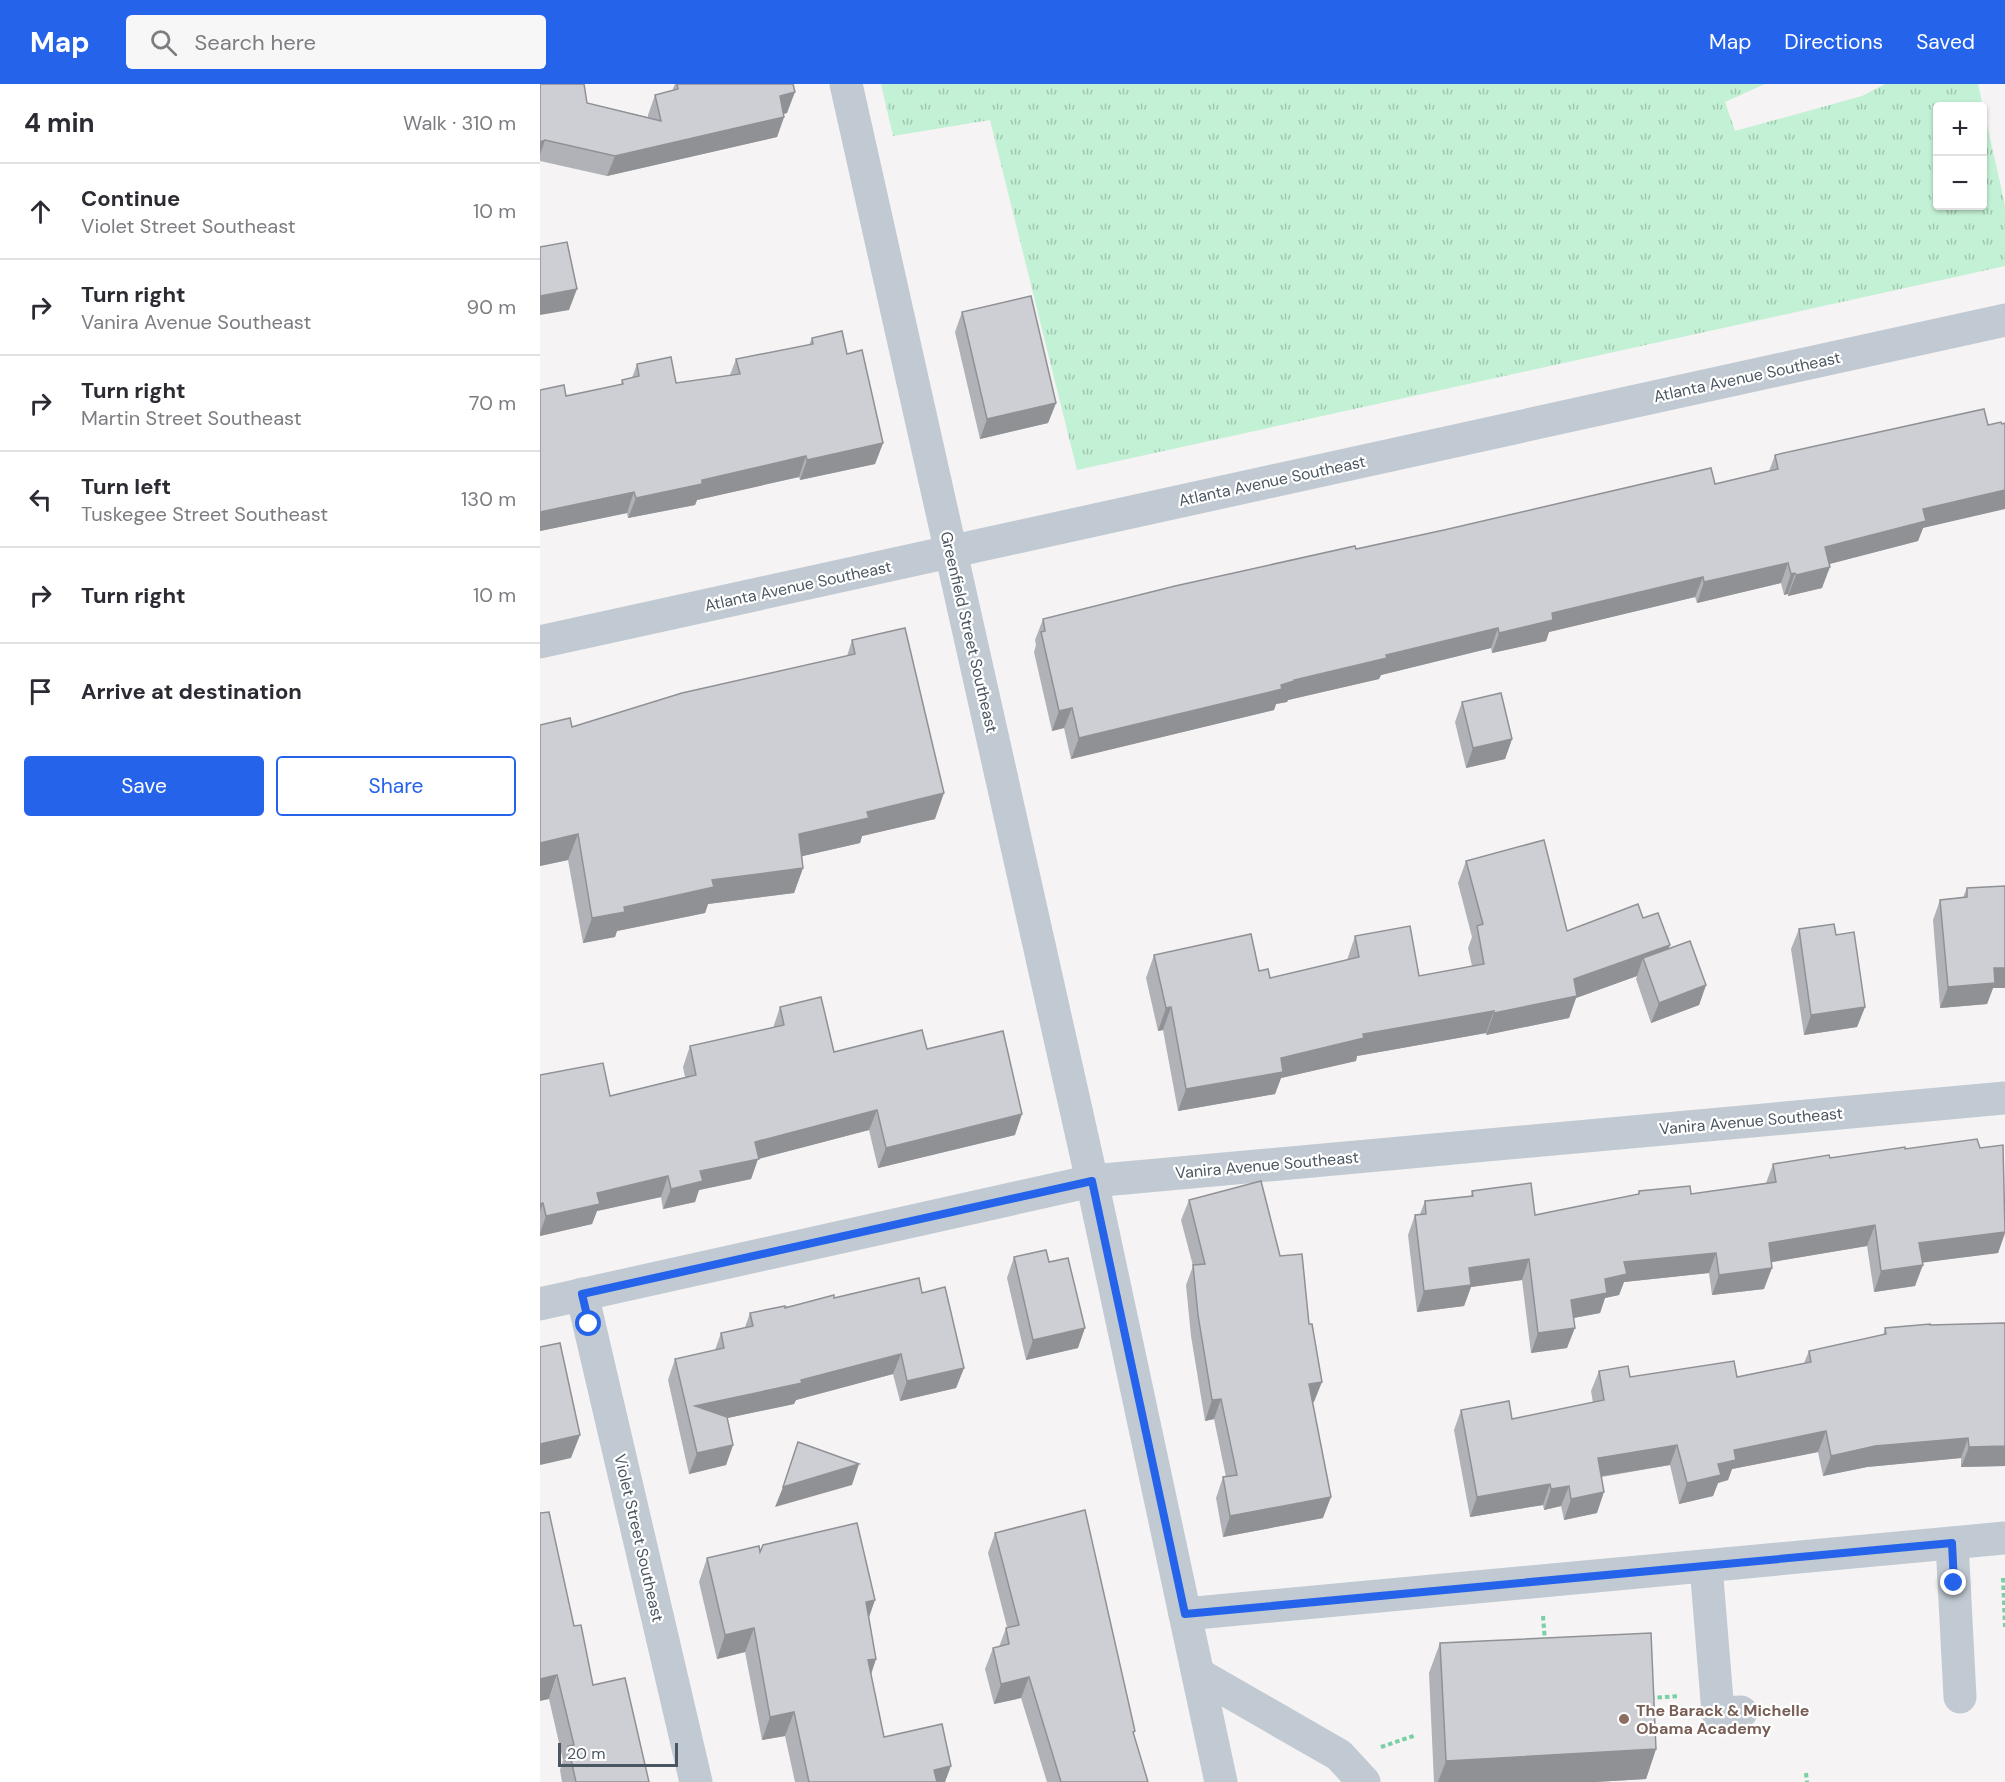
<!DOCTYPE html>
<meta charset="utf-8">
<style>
body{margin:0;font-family:"DM Sans",sans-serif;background:#f7f7f7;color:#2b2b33}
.controls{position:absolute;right:18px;top:18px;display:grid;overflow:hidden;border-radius:6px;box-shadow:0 2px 4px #0004}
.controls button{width:54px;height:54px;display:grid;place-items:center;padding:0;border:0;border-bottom:2px solid #e1e1e2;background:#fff;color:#2b2b33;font:30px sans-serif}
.scale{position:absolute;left:18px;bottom:15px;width:120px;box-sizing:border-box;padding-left:6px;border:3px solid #4a5661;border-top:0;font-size:16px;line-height:21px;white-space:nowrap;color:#4a5661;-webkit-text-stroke:4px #fff;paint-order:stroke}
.stop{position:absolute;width:18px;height:18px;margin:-14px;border:4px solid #2563eb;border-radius:50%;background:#fff}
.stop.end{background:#2563eb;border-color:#fff;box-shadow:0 2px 6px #0008}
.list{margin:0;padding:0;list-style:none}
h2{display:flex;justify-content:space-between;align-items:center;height:78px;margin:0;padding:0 24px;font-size:26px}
h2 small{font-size:20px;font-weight:400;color:#7c7c81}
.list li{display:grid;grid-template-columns:39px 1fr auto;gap:18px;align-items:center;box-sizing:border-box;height:96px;padding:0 24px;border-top:2px solid #e1e1e2}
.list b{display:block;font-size:22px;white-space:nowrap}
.list p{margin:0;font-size:20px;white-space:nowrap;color:#7c7c81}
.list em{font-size:20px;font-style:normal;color:#7c7c81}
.actions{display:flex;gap:12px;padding:18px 24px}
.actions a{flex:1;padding:14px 0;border:2px solid #2563eb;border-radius:6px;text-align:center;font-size:21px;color:#2563eb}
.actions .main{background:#2563eb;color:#fff}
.icon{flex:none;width:33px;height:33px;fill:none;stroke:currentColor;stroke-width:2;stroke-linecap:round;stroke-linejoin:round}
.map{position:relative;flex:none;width:1465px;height:1698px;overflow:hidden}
header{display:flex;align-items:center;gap:36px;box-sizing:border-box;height:84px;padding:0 30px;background:#2563eb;color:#fff}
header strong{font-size:28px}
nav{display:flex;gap:33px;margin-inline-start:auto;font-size:21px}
.search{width:420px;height:54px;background:#f7f7f7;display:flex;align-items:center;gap:15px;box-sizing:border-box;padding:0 21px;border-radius:6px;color:#7c7c81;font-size:22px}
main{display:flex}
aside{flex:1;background:#fff}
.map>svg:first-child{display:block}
.grass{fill:url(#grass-tufts);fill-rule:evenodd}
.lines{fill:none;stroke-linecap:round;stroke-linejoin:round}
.path{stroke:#7ad0a6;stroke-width:4;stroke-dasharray:4.5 3;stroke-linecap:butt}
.minor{stroke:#c1cad2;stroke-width:33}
.wall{fill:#b0b2b7}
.shaded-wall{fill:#909195}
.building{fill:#cdcfd5;stroke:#909195;stroke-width:1.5}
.route{stroke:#2563eb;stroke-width:8}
.education-dot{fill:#8d6e63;stroke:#fff;stroke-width:2}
.labels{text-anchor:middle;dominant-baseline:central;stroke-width:4.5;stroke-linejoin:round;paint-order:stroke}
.street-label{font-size:16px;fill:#4a5661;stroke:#fff}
.education-label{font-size:16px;font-weight:bold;fill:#785e54;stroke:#fff;text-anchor:start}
</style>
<header>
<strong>Map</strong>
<div class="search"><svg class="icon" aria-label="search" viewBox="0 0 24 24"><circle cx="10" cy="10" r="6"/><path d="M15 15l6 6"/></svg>Search here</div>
<nav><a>Map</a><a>Directions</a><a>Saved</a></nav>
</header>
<main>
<aside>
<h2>4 min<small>Walk · 310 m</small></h2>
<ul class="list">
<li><svg class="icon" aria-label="ahead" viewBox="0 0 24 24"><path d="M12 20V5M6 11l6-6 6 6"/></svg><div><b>Continue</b><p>Violet Street Southeast</p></div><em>10 m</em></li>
<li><svg class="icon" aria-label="right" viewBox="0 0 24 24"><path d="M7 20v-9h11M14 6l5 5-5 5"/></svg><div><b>Turn right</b><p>Vanira Avenue Southeast</p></div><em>90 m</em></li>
<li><svg class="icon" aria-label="right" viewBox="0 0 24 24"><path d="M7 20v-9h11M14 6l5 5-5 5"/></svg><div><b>Turn right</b><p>Martin Street Southeast</p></div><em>70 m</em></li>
<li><svg class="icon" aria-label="left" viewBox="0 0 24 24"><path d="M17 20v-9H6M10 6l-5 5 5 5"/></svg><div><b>Turn left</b><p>Tuskegee Street Southeast</p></div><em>130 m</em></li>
<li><svg class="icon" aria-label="right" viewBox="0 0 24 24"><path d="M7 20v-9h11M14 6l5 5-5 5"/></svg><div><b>Turn right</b></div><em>10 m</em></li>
<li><svg class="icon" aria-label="arrive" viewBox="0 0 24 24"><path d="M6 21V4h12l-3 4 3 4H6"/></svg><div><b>Arrive at destination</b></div></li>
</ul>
<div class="actions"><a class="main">Save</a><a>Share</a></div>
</aside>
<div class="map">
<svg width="1465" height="1698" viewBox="0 0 1465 1698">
<defs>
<pattern id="grass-tufts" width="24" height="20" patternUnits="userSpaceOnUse" patternTransform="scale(1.5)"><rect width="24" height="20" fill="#c3f1d5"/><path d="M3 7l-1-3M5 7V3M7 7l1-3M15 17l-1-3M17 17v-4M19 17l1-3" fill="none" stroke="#a0c6b0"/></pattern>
</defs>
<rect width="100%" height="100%" fill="#f5f3f3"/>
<path class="grass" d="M341,0H1225L1185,18L1195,47L1322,12L1345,0H1438L1465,121V182L537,386L450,36L353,52ZM1398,22H1442V122H1398Z"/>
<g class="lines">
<g class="path">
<polyline points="1463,1494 1465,1543"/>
<polyline points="1003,1532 1005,1558"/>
<polyline points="1110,1614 1140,1612"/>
<polyline points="841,1663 876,1651"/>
<polyline points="1266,1689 1267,1698"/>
</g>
<g class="minor">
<polyline points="306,0 552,1097 681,1698"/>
<polyline points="0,558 1465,236"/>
<polyline points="42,1210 156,1698"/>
<polyline points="0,1220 552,1097 1465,1014"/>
<polyline points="1412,1459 1420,1613"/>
<polyline points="1166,1482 1178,1629 1201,1628"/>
<polyline points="645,1530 1465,1454"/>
<polyline points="658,1590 799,1671 824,1698"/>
</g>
</g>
<g class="wall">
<polygon points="0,0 47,19 108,33 108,31 115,11 132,7 135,0 253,0 247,29 244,30 244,33 237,53 67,92 0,77"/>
<polygon points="422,228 516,319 508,339 440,355 415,248"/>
<polygon points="272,254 307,270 343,359 335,380 260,396 259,393 157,416 155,421 88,434 87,429 0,447 0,306 26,312 81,301 82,296 92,294 97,280 136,299 190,291 196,275 269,261"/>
<polygon points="1235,371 1383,444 1378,457 1289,480 1282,504 1248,512 1248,510 1244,511 1241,499 1157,519 1155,513 1009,548 1006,557 952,569 951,564 841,591 839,595 748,616 747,618 736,620 734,626 531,675 524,644 512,647 494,568 496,561 495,556 503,535 816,465 1175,400 1229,387"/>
<polygon points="312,556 395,735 322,752 320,759 262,772 263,784 254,809 168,820 165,829 77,847 75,853 43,859 28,776 0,782 0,641 32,643 307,572"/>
<polygon points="922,618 972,655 965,675 926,684 915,638"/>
<polygon points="926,777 1027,847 1103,834 1128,865 1166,901 1159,921 1111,939 1096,895 1097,892 1036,914 1029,934 946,951 946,949 817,972 816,977 741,994 735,1010 638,1027 623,946 618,947 606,894 614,871 719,887 730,894 807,876 815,852 879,892 932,882 928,864 932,853 918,799"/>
<polygon points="1465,802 1465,904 1453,904 1447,920 1400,924 1393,836 1400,816 1423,813 1427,804"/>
<polygon points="1259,845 1296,851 1325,923 1317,943 1264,951 1251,865"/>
<polygon points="240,923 294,968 387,965 475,1051 338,1084 329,1046 218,1075 211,1095 159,1106 155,1118 123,1125 121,1113 57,1127 52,1140 0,1152 0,991 70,1012 145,993 143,983 150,962 233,944"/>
<polygon points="1365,1065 1465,1132 1465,1150 1458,1169 1382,1178 1375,1202 1334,1208 1327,1162 1231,1178 1224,1205 1172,1211 1169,1189 1084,1198 1079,1211 1065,1214 1060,1229 1033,1234 1027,1264 991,1269 982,1196 931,1203 924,1222 877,1228 868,1151 875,1131 880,1130 885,1117 931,1112 932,1107 995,1131 1098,1110 1099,1107 1151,1110 1226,1099 1233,1080"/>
<polygon points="649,1116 774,1318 772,1318 783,1434 683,1453 676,1414 683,1393 686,1393 674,1335 665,1337 651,1252 646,1201 653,1182 641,1136"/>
<polygon points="474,1173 509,1178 538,1264 486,1276 467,1194"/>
<polygon points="382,1209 424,1284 416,1304 360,1317 353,1290 256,1316 254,1320 187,1334 193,1361 186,1381 149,1390 128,1296 135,1275 175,1266 181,1249 205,1243 210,1229 294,1214"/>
<polygon points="1465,1239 1465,1382 1421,1383 1421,1374 1327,1383 1283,1392 1278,1368 1192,1385 1188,1396 1178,1399 1173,1412 1139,1420 1130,1381 1062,1393 1057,1429 1024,1436 1021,1422 1004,1426 1003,1421 930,1433 914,1346 921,1326 972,1335 1053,1319 1051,1307 1059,1287 1090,1293 1197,1293 1264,1279 1269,1267 1343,1251 1345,1244 1390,1241"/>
<polygon points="455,1449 594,1651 608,1698 507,1698 481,1614 454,1620 445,1585 453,1564 459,1563 466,1544 467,1543 448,1469"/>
<polygon points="220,1468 329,1534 336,1575 331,1591 344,1653 405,1698 255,1698 245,1652 222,1656 205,1568 177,1575 159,1498 167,1474"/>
<polygon points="34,1542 53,1601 109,1698 22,1698 20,1686 23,1676 9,1615"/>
<polygon points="900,1559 1116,1665 1106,1695 1055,1698 894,1698 889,1589"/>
</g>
<g class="shaded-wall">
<polygon points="255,8 247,29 232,32 240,12"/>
<polygon points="244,33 237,53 67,92 75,72"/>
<polygon points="5,56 0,71 0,58"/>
<polygon points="37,205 29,226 0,231 0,212"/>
<polygon points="516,319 508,339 440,355 447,335"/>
<polygon points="343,359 335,380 260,396 267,376"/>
<polygon points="266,372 259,393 157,416 155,421 88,434 96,414 162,396"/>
<polygon points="1465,406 1465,425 1383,444 1378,457 1278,483 1285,463 1383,425"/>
<polygon points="94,408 87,429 0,447 0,428"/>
<polygon points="1248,479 1241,499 1157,519 1164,498"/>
<polygon points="1290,483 1282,504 1248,512 1256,491"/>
<polygon points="1255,489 1248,510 1244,511 1251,490"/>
<polygon points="1163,493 1155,513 1009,548 1006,557 952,569 959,549 1012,529"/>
<polygon points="958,544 951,564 841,591 839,595 748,616 747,618 736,620 734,626 531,675 539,654 741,601 754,596 846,571"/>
<polygon points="532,624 524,644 512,647 519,627"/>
<polygon points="972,655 965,675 926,684 933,664"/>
<polygon points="404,709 395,735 322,752 320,759 250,775 259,750 327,728"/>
<polygon points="38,750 28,776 0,782 0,759"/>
<polygon points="263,784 254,809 168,820 165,829 77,847 75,853 43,859 52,834 84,823 172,796"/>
<polygon points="1130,861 1121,883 1103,874 1097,892 1036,914 1029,934 946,951 954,929 1034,895"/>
<polygon points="1454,884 1465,884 1465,904 1453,904 1447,920 1400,924 1408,903"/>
<polygon points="1166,901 1159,921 1111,939 1119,919"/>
<polygon points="631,923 623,946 618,947 626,924"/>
<polygon points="1325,923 1317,943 1264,951 1271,931"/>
<polygon points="954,927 946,949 817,972 816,977 741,994 735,1010 638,1027 646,1005 741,974 823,950"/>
<polygon points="337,1026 329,1046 218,1075 211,1095 159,1106 155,1118 123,1125 131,1105 215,1058"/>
<polygon points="482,1030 475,1051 338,1084 346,1064"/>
<polygon points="128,1092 121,1113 57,1127 52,1140 0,1152 0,1149 6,1132 57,1109"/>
<polygon points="3,1119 0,1128 0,1120"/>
<polygon points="1335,1141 1327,1162 1221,1180 1229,1159"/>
<polygon points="1465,1148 1458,1169 1372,1180 1379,1159"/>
<polygon points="1176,1169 1169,1189 1084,1198 1079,1211 1065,1214 1060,1229 1023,1236 1031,1216 1065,1195 1084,1178"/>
<polygon points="989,1175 982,1196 931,1203 924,1222 877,1228 884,1207 929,1184"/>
<polygon points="1383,1181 1375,1202 1334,1208 1341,1187"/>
<polygon points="1232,1184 1224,1205 1172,1211 1179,1191"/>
<polygon points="545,1244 538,1264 486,1276 493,1256"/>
<polygon points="1035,1244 1027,1264 991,1269 998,1249"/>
<polygon points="361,1270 353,1290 256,1316 254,1320 150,1342 155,1322"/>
<polygon points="424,1284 416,1304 360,1317 367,1297"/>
<polygon points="782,1298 774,1318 761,1320 769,1300"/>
<polygon points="681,1315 674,1335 665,1337 672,1316"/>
<polygon points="1286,1347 1278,1368 1192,1385 1188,1396 1178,1399 1173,1412 1139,1420 1147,1399 1194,1366"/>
<polygon points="40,1351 31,1374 0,1381 0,1360"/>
<polygon points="1428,1354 1421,1374 1327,1383 1283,1392 1291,1372 1335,1362"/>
<polygon points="193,1361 186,1381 149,1390 157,1369"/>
<polygon points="1137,1361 1130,1381 1050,1394 1058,1374"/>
<polygon points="1465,1362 1465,1382 1421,1383 1429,1363"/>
<polygon points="319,1380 312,1401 235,1423 243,1403"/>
<polygon points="1010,1400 1003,1421 930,1433 937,1413"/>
<polygon points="1029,1402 1021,1422 1004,1426 1011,1405"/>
<polygon points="1064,1408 1057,1429 1024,1436 1031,1415"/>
<polygon points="791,1413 783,1434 683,1453 690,1432"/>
<polygon points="335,1516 327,1539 326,1518"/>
<polygon points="214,1544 205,1568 177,1575 185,1551"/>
<polygon points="336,1575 328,1598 328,1576"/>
<polygon points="17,1591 9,1615 0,1617 0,1595"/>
<polygon points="489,1593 481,1614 454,1620 461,1600"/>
<polygon points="254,1628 245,1652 222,1656 230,1633"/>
<polygon points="1116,1665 1106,1695 1055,1698 898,1698 906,1677"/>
<polygon points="411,1682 405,1698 390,1698 394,1686"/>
</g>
<g class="building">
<polygon points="0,0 44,0 47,19 121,37 115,11 138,5 137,0 253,0 255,8 240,12 244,33 75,72 5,56 0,58"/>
<polygon points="27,158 37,205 0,212 0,163"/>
<polygon points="491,212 516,319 447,335 422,228"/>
<polygon points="302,247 307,270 322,266 343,359 267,376 266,372 162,396 162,400 96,414 94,408 0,428 0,306 24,301 26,312 83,300 82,296 99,292 97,280 131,273 136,299 200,290 196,275 273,260 272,254"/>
<polygon points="1444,325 1448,341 1461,338 1462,340 1465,339 1465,406 1383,425 1386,437 1285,463 1290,483 1256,491 1255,489 1251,490 1248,479 1164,498 1163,493 1012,529 1013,536 959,549 958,544 846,571 847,574 754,596 754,597 741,601 742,605 539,654 532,624 519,627 501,548 505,547 503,535 635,502 815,462 816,465 904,446 1171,384 1175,400 1238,385 1235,371"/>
<polygon points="365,544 404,709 327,728 329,734 259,750 263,784 172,796 174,803 84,823 85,828 52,834 38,750 0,759 0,641 30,634 32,643 142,609 315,570 312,556"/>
<polygon points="961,609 972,655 933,664 922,618"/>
<polygon points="1004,756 1027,847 1098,820 1103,834 1118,829 1130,861 1034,895 1037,912 954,929 954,927 823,950 824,954 741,974 743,988 646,1005 631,923 626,924 614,871 711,850 719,887 728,885 730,894 819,873 815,852 870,842 879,892 944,880 937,842 943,840 926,777"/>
<polygon points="1465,802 1465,884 1454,884 1455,899 1408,903 1400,816 1427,813 1427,804"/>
<polygon points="1294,840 1296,851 1314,848 1325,923 1271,931 1259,845"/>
<polygon points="1150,857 1166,901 1119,919 1103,874"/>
<polygon points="281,913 294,968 382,946 387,965 463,947 482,1030 346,1064 337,1026 215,1058 219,1075 160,1087 163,1097 131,1105 128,1092 57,1109 60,1120 6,1132 3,1119 0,1120 0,991 63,979 70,1012 156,991 150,962 244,941 240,923"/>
<polygon points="1437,1055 1440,1064 1463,1061 1465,1148 1379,1159 1383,1181 1341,1187 1335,1141 1229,1159 1232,1184 1179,1191 1176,1169 1084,1178 1087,1190 1065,1195 1067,1209 1031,1216 1035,1244 998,1249 989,1175 929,1184 931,1201 884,1207 875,1131 886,1130 885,1117 933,1112 932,1107 991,1099 995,1131 1099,1110 1099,1107 1150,1102 1151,1110 1236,1098 1233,1080 1289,1071 1290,1074 1365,1063 1365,1065"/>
<polygon points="721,1097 740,1172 762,1170 769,1240 772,1240 782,1298 769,1300 791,1413 690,1432 683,1393 697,1391 681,1315 672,1316 658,1231 653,1181 665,1180 649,1116"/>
<polygon points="506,1166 509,1178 528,1174 545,1244 493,1256 474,1173"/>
<polygon points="379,1194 382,1209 405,1203 424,1284 367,1297 361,1270 261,1296 262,1299 155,1322 187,1333 193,1361 157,1369 135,1275 184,1264 181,1249 213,1242 210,1229 245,1222 245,1224 294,1211 294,1214"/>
<polygon points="1465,1239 1465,1362 1429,1363 1428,1354 1335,1362 1291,1372 1286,1347 1194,1366 1196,1376 1178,1380 1181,1391 1147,1399 1137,1361 1058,1374 1064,1408 1031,1415 1029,1402 1011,1405 1010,1400 937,1413 921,1326 969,1317 972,1335 1064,1316 1059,1287 1088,1282 1090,1293 1194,1277 1197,1293 1271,1278 1269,1267 1346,1250 1345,1244 1390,1240 1390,1241"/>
<polygon points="20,1259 40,1351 0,1360 0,1263"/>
<polygon points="258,1358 319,1380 243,1403"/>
<polygon points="545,1426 595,1647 593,1648 608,1698 521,1698 489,1593 461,1600 453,1564 469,1560 466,1544 479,1541 455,1449"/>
<polygon points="9,1428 34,1542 41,1541 53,1601 85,1594 109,1698 36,1698 28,1662 34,1661 17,1591 0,1595 0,1429"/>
<polygon points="317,1439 335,1516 326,1518 336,1575 328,1576 344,1653 402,1640 411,1682 394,1686 397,1698 269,1698 254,1628 230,1633 214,1544 185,1551 167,1474 219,1462 220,1468 223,1461"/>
<polygon points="1111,1549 1116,1665 906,1677 900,1559"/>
</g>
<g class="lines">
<polyline class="route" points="49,1240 42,1210 552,1097 645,1530 1412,1459 1414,1499"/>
</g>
<circle class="education-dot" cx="1084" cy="1635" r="6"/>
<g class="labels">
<g class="street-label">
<text transform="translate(1207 293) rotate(-12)">Atlanta Avenue Southeast</text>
<text transform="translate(732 397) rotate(-12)">Atlanta Avenue Southeast</text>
<text transform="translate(258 502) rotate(-12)">Atlanta Avenue Southeast</text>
<text transform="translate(429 548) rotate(77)">Greenfield Street Southeast</text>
<text transform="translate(1211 1037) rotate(-5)">Vanira Avenue Southeast</text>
<text transform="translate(727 1081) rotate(-5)">Vanira Avenue Southeast</text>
<text transform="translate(99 1454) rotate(77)">Violet Street Southeast</text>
</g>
<g class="education-label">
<text x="1096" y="1626">The Barack &amp; Michelle<tspan x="1096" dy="18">Obama Academy</tspan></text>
</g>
</g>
</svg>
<div class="controls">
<button>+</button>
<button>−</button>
</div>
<div class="scale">20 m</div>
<div class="stop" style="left:49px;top:1240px"></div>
<div class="stop end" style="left:1414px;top:1499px"></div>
</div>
</main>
